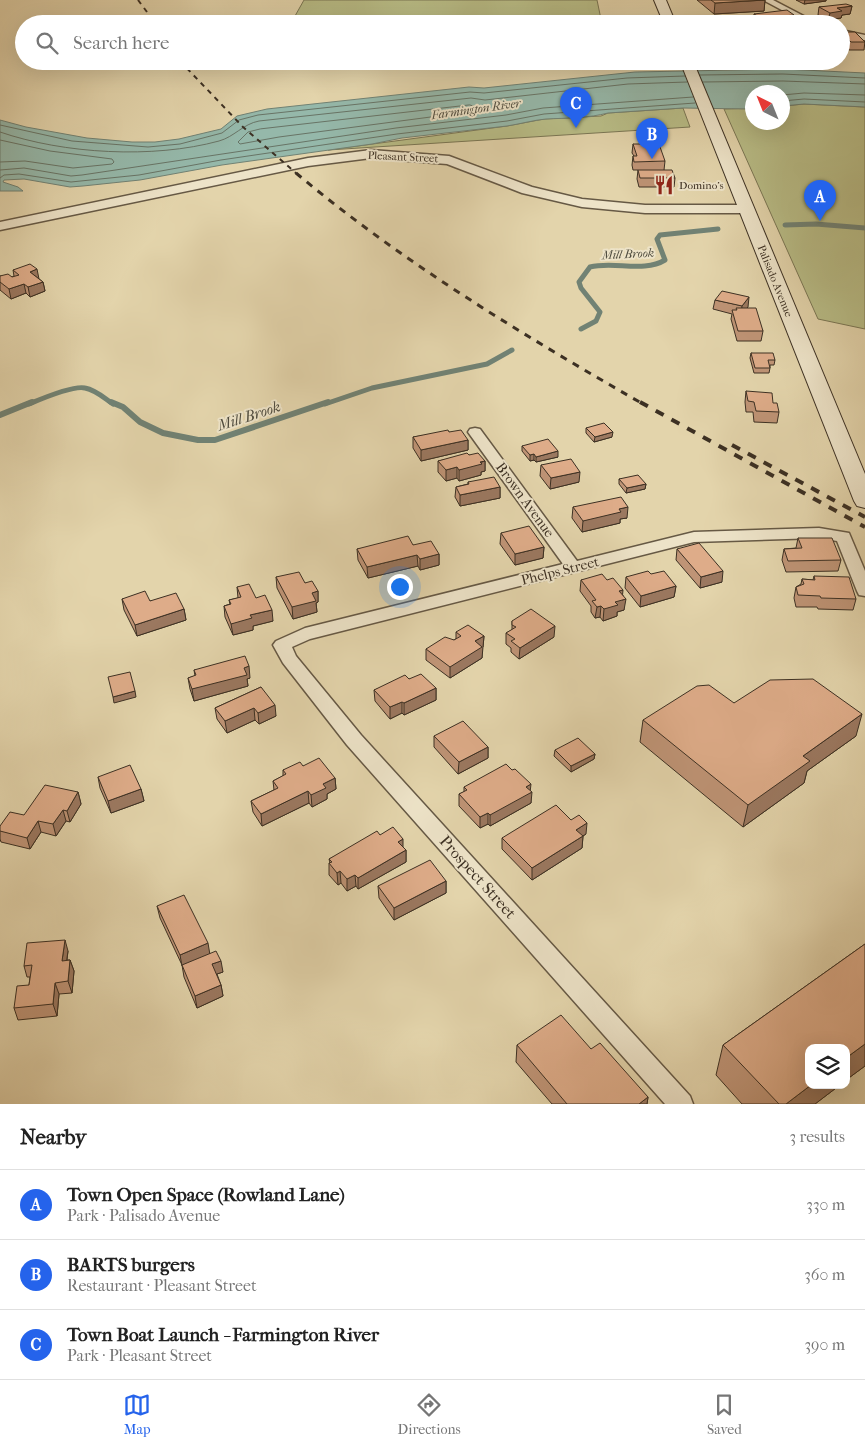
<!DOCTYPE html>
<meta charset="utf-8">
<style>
body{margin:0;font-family:"IM FELL French Canon",serif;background:#f6f6f6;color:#222}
.controls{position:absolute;right:15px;bottom:15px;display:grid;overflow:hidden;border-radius:10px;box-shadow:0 5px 20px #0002}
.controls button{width:45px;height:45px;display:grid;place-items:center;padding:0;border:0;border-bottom:1px solid #e0e0e0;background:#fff;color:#222;font:25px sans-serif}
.compass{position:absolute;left:745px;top:85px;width:45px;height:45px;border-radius:50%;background:#fff;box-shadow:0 5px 20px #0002;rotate:317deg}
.you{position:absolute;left:399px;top:586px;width:18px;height:18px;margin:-12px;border:4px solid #fff;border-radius:50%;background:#1a73e8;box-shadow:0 0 0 8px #1a73e833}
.badge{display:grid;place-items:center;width:32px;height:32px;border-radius:50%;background:#2563eb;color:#fff;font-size:16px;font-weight:700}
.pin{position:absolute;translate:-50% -41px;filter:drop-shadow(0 1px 2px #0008)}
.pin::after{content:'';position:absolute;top:26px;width:18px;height:15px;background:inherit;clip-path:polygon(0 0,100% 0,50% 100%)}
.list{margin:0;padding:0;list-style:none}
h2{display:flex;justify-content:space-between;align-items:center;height:65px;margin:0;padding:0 20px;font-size:21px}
h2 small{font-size:16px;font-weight:400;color:#767676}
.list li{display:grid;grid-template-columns:32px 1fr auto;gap:15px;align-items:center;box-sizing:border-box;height:70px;padding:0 20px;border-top:1px solid #e0e0e0}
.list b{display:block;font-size:19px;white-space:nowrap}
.list p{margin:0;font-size:16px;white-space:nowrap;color:#767676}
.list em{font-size:16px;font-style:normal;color:#767676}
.icon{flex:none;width:28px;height:28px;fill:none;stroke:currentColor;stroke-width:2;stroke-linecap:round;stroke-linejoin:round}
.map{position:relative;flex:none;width:865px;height:1104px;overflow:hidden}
.search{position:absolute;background:#fff;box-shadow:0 5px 20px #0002;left:15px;right:15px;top:15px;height:55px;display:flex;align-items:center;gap:12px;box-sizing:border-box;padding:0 18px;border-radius:28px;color:#767676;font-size:19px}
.sheet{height:275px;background:#fff}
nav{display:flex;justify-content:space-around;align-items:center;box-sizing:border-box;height:70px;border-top:1px solid #e0e0e0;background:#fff;font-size:14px;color:#767676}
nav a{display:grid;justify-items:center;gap:2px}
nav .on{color:#2563eb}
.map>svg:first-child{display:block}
.green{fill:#b8bc86;stroke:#7a7654}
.water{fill:#95b8aa;stroke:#718274}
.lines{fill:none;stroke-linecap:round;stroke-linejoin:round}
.shore{stroke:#687466;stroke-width:1}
.stream-far1{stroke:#718274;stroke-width:5}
.stream{stroke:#718274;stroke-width:6}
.minor-casing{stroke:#665945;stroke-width:3}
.tertiary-casing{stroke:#665945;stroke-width:3}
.secondary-casing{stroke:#3c3023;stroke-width:2}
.minor{fill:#ede3c8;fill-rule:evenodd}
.tertiary{fill:#ede3c8;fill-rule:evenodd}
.secondary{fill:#ede3c8;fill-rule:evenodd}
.rail-far2{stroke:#3c3023;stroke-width:2;stroke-dasharray:5 5;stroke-linecap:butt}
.rail-far1{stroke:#3c3023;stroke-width:3;stroke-dasharray:7 7;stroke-linecap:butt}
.rail{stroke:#3c3023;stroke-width:4;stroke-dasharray:9 9;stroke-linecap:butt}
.wall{fill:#bf9476;stroke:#3c3023}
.shaded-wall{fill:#9b7860;stroke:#3c3023}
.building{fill:#deac89;stroke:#3c3023}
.labels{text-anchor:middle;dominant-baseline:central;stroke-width:4;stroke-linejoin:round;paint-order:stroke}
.far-street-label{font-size:11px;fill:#3c3023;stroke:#ede3c8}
.far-poi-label{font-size:11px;fill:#3c3023;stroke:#ede3c8;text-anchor:start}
.far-water-label{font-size:12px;font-style:italic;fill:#4e4b3e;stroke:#ede3c8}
.street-label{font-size:14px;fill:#3c3023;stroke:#ede3c8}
.water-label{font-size:15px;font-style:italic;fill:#4e4b3e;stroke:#ede3c8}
.near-street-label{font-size:16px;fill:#3c3023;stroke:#ede3c8}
</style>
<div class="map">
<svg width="865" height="1104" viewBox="0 0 865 1104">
<rect width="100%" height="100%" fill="#e3d4ab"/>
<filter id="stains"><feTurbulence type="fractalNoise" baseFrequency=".004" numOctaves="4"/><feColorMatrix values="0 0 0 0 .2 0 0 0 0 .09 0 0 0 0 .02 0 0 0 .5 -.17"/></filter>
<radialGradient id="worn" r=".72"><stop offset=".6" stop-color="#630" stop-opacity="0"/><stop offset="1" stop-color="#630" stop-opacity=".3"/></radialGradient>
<g class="green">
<polygon points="304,0 597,0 602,24 302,24 295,16"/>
<polygon points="804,104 865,107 865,329 818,319 724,109 752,108 752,122 782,122 783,106"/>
<polygon points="683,108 690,127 328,150 507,126 544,119 601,116 608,113"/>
</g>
<path class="water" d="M783,69L865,73V107L804,104L783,106L782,92H752V108L748,109L683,108L608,113C589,118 567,118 546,119C534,120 520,124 507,126L402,138L372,144L222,165L140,180L83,186L70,187L24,179L4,180L3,182L18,187L23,191H0V120L26,127L87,138L132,142H155L179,139L221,129L237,116L267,109L469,87L484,88L635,72Z"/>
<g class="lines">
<g class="shore">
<polyline points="700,75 783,74 865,78"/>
<polyline points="703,82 783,81 865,84"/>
<polyline points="782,95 804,93 865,95"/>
<polyline points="782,101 804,99 865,102"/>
<polygon points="470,105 476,107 476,111 279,137 240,144 238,142 248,132 260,129"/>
<polyline points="0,125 72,141 148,147 180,144 222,133 239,120 258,115 470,92 484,93 627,78 685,76"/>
<path d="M0,132C64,154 153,159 219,141C234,137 243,124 259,121L471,98L485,100L628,84L687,82"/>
<polyline points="0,140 50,151 112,159 114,162 112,164 73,168 25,161 0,162"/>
<polyline points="0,170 24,168 71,176 82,175 396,128 506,115 543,108 693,97"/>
<polyline points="0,178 4,175 19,174 71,182 139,175 221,160 397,134 507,121 544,114 695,103"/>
</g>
<g class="stream-far1">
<polyline points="785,225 816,224 865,228"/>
<path d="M581,329L596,321L600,312L581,288L579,282L590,267C614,261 644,273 665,260L657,239L660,235L718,229"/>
<path d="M29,404C41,399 73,385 85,388C96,390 104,398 113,404"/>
<polyline points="325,404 372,388 487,364 512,350"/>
</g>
<g class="stream">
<polyline points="111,402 123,407 140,422 163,433 198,440 215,440 328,402"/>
<polyline points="0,415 32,402"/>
</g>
<defs>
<g id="minor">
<polygon points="763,0 773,0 819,24 808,24"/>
<polygon points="841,30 865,35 865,41 841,36"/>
<polygon points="475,428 480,429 577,561 694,532 819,528 849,533 865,571 865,596 859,595 857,591 837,541 819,538 694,542 310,639 292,647 296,656 361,735 690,1096 693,1104 665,1104 347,745 283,663 273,645 276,641 305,628 563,564 468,432 470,429"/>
</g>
<polygon id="tertiary" points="371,150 449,156 532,187 582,199 645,205 746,205 751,206 753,209 751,212 746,213 645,213 582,207 522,193 447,164 371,158 308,166 0,230 0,222 308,158"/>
<g id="secondary">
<polygon points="654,0 666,0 676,24 664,24"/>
<polygon points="680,61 693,61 865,474 865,508 857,506 854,501"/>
</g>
</defs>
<use href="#minor" class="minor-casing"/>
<use href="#tertiary" class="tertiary-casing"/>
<use href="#secondary" class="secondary-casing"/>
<use href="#minor" class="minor"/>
<use href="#tertiary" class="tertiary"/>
<use href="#secondary" class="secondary"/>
<g class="rail-far2">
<polyline points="138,0 156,24"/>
<polyline points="180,61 243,127 297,174"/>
</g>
<path class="rail-far1" d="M296,173C402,262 523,335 643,404"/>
<g class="rail">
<polyline points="640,402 865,527"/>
<polyline points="732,445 865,517"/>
</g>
</g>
<g class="wall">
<polygon points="697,0 765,0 764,11 714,14"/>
<polygon points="796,0 826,0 826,1 804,4"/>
<polygon points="852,6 850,14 842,15 841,18 828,20 818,15 819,7"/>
<polygon points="754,14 793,22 779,24 747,24 747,22 754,22 753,21"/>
<polygon points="841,32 865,41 864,50 849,50 847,47 841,47"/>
<polygon points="633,144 665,161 664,170 675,178 674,187 639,187 637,179 638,170 633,170 632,165 633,156 634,156 632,153"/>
<polygon points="13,270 39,279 43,282 45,291 30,297 26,293 11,299 0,290 0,276 12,277 14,276"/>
<polygon points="715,300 748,307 747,308 763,331 761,341 737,341 731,319 732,314 713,309"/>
<polygon points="751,353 775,360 774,365 770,365 770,368 769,373 754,373 750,358"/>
<polygon points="746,391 779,412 777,423 754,422 753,412 746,412 745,402"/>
<polygon points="586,428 612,437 594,442 586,433"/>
<polygon points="449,432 468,440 468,450 421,461 413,448 413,437"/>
<polygon points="522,446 558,457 536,462 534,460 530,461 522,451"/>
<polygon points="469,455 485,461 485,471 481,472 481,475 459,481 457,478 446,481 438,472 438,461"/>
<polygon points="541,465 579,482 550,489 540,476"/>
<polygon points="619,479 646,484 645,489 626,493 619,484"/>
<polygon points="468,482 500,487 500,498 460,506 455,497 456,487 468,484"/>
<polygon points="573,507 627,518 620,519 620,523 582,532 572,518"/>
<polygon points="501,533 544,547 543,558 515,565 500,544"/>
<polygon points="798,538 841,560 838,571 786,572 782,560 784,549 796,548"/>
<polygon points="413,545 439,554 439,565 420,570 418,566 368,578 358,560 357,549"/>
<polygon points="677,549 722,582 700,588 676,560"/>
<polygon points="814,576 856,599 853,610 818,609 817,607 796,607 794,598 796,587 801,584 802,579 813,580"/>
<polygon points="276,577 305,583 318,591 318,602 316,603 317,612 293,619 277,588"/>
<polygon points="626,577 676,586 674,597 640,607 625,588"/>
<polygon points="581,580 607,580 623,595 624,610 617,612 617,616 603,621 600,617 595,618 591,612 591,606 580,591"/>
<polygon points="237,587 256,598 273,621 253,626 253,630 233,635 225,617 224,606 230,604 229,600 238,598"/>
<polygon points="122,599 150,601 184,609 186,620 137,636 124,610"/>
<polygon points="512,621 554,637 519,659 511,652 511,648 506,644 506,633 512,630"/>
<polygon points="456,632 484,636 483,647 482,648 482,658 450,678 426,660 426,649 454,640 456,639"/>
<polygon points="194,670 250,678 247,679 248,686 194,701 190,689 188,678 195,676"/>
<polygon points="409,679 436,688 436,700 404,715 402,713 390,719 375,701 374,690"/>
<polygon points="261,687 276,716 259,724 255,720 227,733 217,719 215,708"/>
<polygon points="734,703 856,736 807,771 804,783 743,827 640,742 643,720"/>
<polygon points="434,736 488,747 488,758 458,774 434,747"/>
<polygon points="555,750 595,754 594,759 571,772 554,756"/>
<polygon points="303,766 335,778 336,789 327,794 327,799 312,807 309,803 262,826 253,812 251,801 274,790 273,781 283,776 283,770"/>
<polygon points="98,777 141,789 144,801 111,813 100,788"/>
<polygon points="464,787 530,790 531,803 490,826 488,824 480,828 459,806 459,794 464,792"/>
<polygon points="78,792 81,804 70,822 66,821 56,836 41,832 30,849 1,842 0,839 0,826"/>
<polygon points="586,834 583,836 582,848 532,880 502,849 502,838"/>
<polygon points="380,835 403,848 406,850 406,862 358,889 356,886 347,891 341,883 338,885 329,875 329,863 330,863 329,859"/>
<polygon points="446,881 446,893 394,920 379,898 378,886"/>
<polygon points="157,906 210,953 223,972 217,974 221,985 223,996 197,1008 184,977 182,965 160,918"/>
<polygon points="865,944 865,1066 846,1080 846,1048 809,1048 809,1085 840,1085 815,1104 742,1104 716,1075 723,1045"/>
<polygon points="68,951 67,960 70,960 74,971 72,993 59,994 57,1016 18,1020 14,1008 29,985 30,977 27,977 24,966"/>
<polygon points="517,1045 591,1049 648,1097 647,1104 552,1104 516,1062"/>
</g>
<g class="shaded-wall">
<polygon points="765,0 764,11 714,14 715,3"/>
<polygon points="805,0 826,0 826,1 804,4"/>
<polygon points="852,6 850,14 842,15 841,18 828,20 830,13 837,8"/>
<polygon points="794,15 793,22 779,24 760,24 761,18"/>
<polygon points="37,269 39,279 30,272"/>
<polygon points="43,282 45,291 30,297 28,287"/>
<polygon points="24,284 26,293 11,299 9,289"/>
<polygon points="749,297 748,307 741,316 742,306"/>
<polygon points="613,432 612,437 594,442 595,437"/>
<polygon points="468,440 468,450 421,461 421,450"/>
<polygon points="558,451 558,457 536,462 536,457"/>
<polygon points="534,454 534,460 530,461 530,455"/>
<polygon points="485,461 485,471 481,472 481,475 459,481 459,470"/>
<polygon points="457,467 457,478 446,481 446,470"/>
<polygon points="580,472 579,482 550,489 551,478"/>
<polygon points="646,484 645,489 626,493 627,488"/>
<polygon points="500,487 500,498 460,506 460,495"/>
<polygon points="628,507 627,518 620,519 620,523 582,532 583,521 619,509"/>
<polygon points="544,547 543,558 515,565 515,554"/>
<polygon points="439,554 439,565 420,570 420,559"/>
<polygon points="417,555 418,566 368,578 367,567"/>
<polygon points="723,571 722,582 700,588 701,577"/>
<polygon points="676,586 674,597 640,607 641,596"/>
<polygon points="623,590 622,600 626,599 624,610 617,612 617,616 603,621 604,609 619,591"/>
<polygon points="318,591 318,602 316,603 317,612 293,619 292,607 312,593"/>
<polygon points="601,606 600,617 595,618 597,607"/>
<polygon points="184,609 186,620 137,636 135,625"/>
<polygon points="272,610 273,621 253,626 253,630 233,635 231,624 250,615"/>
<polygon points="555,626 554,637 519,659 520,648"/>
<polygon points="484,636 482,658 450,678 450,667 475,641"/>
<polygon points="249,666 250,678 247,679 248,686 194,701 192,689 244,668"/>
<polygon points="436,688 436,700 404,715 404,703"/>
<polygon points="135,691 136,697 114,703 113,697"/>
<polygon points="402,702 402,713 390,719 390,707"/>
<polygon points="275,705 276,716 259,724 258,713"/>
<polygon points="254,708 255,720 227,733 225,721"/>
<polygon points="862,714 856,736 807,771 804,783 743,827 748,805 803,756"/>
<polygon points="488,747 488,758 458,774 459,762"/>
<polygon points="595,754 594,759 571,772 571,766"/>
<polygon points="335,778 336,789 327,794 327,799 312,807 311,795 323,784"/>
<polygon points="531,784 530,793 532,792 531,803 490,826 490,815 526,787"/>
<polygon points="141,789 144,801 111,813 108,801"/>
<polygon points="308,791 309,803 262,826 261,814"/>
<polygon points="78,792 81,804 70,822 67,811"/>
<polygon points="63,810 66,821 56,836 53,824"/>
<polygon points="488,813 488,824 480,828 480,817"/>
<polygon points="38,821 41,832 30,849 27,838"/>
<polygon points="587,823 586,834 575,841 576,830"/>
<polygon points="583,836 582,848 532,880 532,868"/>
<polygon points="403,839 403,850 398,842"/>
<polygon points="406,850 406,862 358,889 358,878"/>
<polygon points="340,871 341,883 338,885 337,873"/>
<polygon points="355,875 356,886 347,891 347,879"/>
<polygon points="446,881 446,893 394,920 394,908"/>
<polygon points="65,940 68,951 65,972 62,961"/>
<polygon points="208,943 210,955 182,966 180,955"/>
<polygon points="70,960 74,971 72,993 68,981"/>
<polygon points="221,961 223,972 214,975 212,964"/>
<polygon points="55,983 59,994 57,1016 53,1004"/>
<polygon points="221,985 223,996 197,1008 195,996"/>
<polygon points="865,1044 865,1066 846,1080 846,1058"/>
<polygon points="811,1085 840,1085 815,1104 786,1104"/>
<polygon points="648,1097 647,1104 639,1104"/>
</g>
<g class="building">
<polygon points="711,0 765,0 715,3"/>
<polygon points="846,4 852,6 837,8 842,11 830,13 819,7"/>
<polygon points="787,10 794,15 761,18 754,14"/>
<polygon points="576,18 619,18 620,24 563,24 563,21"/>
<polygon points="693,20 723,20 725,24 694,24"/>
<polygon points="746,22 746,24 736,24 735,23"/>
<polygon points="747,22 758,22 760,24 749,24"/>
<polygon points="841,32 855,32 865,42 851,42 848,39 841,39"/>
<polygon points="633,144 659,144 665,161 634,162 633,156 637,156"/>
<polygon points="638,170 672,170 675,178 640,178"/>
<polygon points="30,264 37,269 30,272 43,282 28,287 24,284 9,289 0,282 0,276 8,274 12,277 19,275 13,270"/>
<polygon points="722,291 749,297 742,306 715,300"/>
<polygon points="736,308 756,308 763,331 738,331 732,310 737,310"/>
<polygon points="751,353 773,353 775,360 768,360 770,368 755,368"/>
<polygon points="746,391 772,393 773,403 777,403 779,412 756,411 754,402 748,401"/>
<polygon points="604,423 613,432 595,437 586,428"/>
<polygon points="448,430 449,432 461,430 468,440 421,450 413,437"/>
<polygon points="548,439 558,451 536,457 534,454 530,455 522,446"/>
<polygon points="467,453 469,455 478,453 485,461 480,462 482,464 459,470 457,467 446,470 438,461"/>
<polygon points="571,459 580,472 551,478 541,465"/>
<polygon points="638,475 646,484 627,488 619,479"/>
<polygon points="494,477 500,487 460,495 456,487 469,484 468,482"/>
<polygon points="621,497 628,507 619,509 621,512 583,521 573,507"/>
<polygon points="529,526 544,547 515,554 501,533"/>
<polygon points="408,536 413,545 431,541 439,554 420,559 417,555 367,567 357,549"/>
<polygon points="798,538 832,538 841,560 788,561 784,549 802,548"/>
<polygon points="699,543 723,571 701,577 677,549"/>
<polygon points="648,571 651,574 664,571 676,586 641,596 626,577"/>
<polygon points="299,572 305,583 312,581 318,591 312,593 316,601 292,607 276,577"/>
<polygon points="602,574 607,580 613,578 623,590 619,591 626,599 615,602 618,605 604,609 601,606 597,607 592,601 596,600 581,580"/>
<polygon points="814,576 849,577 856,599 821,598 820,596 798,595 796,587 804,584 802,579 815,580"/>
<polygon points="249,584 256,598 265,595 272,610 250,615 252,618 231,624 224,606 231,604 229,600 241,597 237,587"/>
<polygon points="145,591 150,601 176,593 184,609 135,625 122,599"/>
<polygon points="531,609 555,626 520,648 511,641 515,639 506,633 516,627 512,625 512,621"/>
<polygon points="468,625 484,636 475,641 482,647 450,667 426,649 445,637 454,640 461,636 456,632"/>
<polygon points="245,656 249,666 244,668 247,675 192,689 188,678 196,675 194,670"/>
<polygon points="130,672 135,691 113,697 108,677"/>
<polygon points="421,674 436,688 404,703 402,702 390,707 374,690 405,675 409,679"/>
<polygon points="813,679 862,714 803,756 810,761 748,805 643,720 697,686 709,685 734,703 770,680"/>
<polygon points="261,687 275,705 258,713 254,708 225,721 215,708"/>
<polygon points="463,721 488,747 459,762 434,736"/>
<polygon points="578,738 595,754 571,766 555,750"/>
<polygon points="319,758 335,778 323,784 326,788 311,795 308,791 261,814 251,801 278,788 273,781 286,774 283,770 300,762 303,766"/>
<polygon points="506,764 512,770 515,769 531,784 526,787 532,792 490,815 488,813 480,817 459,794 467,790 464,787"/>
<polygon points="130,765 141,789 108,801 98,777"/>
<polygon points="45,785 78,792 67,811 63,810 53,824 38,821 27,838 0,831 0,826 10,812 24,815"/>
<polygon points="556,805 571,820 579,815 587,823 576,830 583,836 532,868 502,838"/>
<polygon points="393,827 403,839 398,842 406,850 358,878 355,875 347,879 340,871 337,873 329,863 332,862 329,859 377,831 380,835"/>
<polygon points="430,860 446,881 394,908 378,886"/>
<polygon points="184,895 208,943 180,955 157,906"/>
<polygon points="65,940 62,961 70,960 68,981 55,983 53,1004 14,1008 17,986 29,985 32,965 24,966 27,943"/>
<polygon points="865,944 865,1044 846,1058 846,1048 809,1048 809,1085 811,1085 786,1104 779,1104 723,1045"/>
<polygon points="216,951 221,961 212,964 221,985 195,996 182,965"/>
<polygon points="561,1015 591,1049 600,1043 648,1097 639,1104 567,1104 517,1045"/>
</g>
<defs>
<symbol id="restaurant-bare" viewBox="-9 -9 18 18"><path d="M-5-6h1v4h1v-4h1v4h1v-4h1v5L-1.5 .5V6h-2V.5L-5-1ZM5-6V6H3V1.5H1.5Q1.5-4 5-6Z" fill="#8f2418" stroke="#ede3c8" stroke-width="2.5" paint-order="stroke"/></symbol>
</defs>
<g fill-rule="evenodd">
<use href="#restaurant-bare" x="650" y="171" width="28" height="28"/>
</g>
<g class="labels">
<g class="far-street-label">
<text transform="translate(403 157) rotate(3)">Pleasant Street</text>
<text transform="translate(775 281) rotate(68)">Palisado Avenue</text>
</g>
<g class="far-poi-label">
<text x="679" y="185">Domino's</text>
</g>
<g class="far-water-label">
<text transform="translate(476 109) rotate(-8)">Farmington River</text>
<text transform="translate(628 254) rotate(-3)">Mill Brook</text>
</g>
<g class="street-label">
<text transform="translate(525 500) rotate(54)">Brown Avenue</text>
<text transform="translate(560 571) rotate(-14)">Phelps Street</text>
</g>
<g class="water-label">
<text transform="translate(249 416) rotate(-18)">Mill Brook</text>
</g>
<g class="near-street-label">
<text transform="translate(478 877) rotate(48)">Prospect Street</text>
</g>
</g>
<rect width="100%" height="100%" filter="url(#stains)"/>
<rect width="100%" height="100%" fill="url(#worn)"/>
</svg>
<div class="controls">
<button><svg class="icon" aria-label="layers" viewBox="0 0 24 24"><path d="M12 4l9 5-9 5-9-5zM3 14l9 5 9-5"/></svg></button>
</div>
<svg class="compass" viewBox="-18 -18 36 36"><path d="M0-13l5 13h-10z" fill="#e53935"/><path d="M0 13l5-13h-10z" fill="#767676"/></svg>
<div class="you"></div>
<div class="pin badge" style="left:820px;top:221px">A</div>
<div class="pin badge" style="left:652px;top:159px">B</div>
<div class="pin badge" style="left:576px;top:128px">C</div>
<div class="search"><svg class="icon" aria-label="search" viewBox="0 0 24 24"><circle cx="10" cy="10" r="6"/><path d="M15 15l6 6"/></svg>Search here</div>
</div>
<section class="sheet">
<h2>Nearby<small>3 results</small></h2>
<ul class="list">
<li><span class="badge">A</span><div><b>Town Open Space (Rowland Lane)</b><p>Park · Palisado Avenue</p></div><em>330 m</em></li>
<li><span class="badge">B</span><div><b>BARTS burgers</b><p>Restaurant · Pleasant Street</p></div><em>360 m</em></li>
<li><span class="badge">C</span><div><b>Town Boat Launch - Farmington River</b><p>Park · Pleasant Street</p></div><em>390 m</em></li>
</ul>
</section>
<nav>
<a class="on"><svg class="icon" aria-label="map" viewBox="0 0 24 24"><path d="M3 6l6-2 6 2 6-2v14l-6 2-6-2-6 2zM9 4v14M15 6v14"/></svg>Map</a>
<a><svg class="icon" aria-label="directions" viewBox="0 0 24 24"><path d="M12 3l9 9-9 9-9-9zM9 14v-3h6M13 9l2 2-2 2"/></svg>Directions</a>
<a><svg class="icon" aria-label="saved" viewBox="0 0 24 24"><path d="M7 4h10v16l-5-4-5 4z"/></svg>Saved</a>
</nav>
